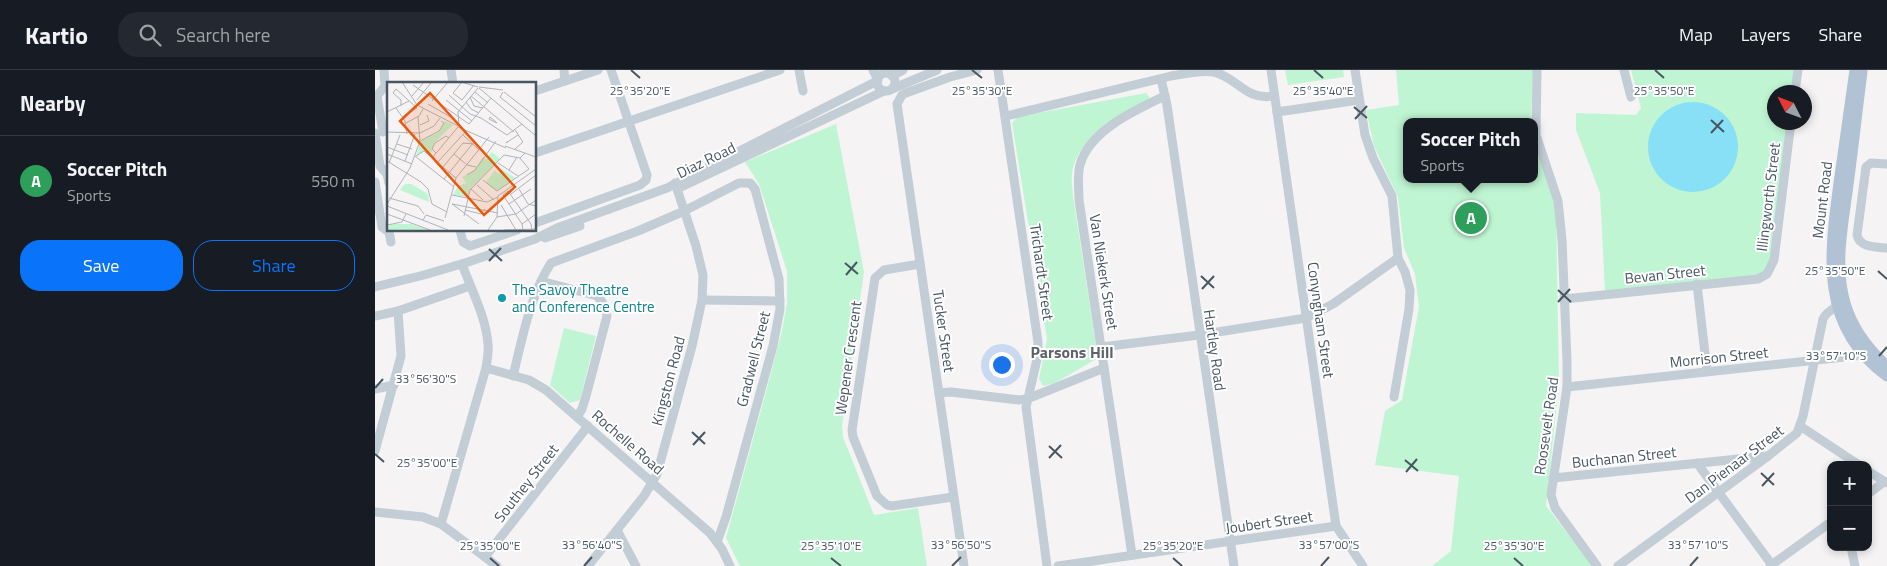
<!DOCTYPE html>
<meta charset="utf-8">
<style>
body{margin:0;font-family:"Titillium Web",sans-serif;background:#242831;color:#f1f3f6}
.controls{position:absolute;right:15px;bottom:15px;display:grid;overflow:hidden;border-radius:10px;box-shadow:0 2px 8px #0003}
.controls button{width:45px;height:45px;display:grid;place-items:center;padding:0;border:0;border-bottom:1px solid #363941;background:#171b24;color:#f1f3f6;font:25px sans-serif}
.compass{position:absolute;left:1392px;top:15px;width:45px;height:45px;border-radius:50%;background:#171b24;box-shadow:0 2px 8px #0003;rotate:312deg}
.you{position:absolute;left:626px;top:294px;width:18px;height:18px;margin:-12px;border:4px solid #fff;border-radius:50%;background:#1a73e8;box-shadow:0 0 0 8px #1a73e833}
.badge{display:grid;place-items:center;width:32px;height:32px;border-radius:50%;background:#0974f9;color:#fff;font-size:16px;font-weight:700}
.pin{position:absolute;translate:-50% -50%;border:2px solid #fff;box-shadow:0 1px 5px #0006}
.popup{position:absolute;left:1028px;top:48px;width:135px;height:65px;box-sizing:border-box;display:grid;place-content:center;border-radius:10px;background:#171b24;filter:drop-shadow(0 1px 4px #0005);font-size:16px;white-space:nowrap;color:#9ea1a6}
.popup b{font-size:19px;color:#f1f3f6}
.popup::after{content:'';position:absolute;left:50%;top:100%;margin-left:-10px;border:10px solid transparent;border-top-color:#171b24}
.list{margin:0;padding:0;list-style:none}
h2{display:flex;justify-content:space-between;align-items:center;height:65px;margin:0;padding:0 20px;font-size:21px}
h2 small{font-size:16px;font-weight:400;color:#9ea1a6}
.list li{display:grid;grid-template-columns:32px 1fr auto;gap:15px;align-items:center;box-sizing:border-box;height:90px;padding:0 20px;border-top:1px solid #363941}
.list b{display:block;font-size:19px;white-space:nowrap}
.list p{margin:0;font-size:16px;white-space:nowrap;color:#9ea1a6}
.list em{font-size:16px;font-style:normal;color:#9ea1a6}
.actions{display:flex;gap:10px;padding:15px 20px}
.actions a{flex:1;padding:11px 0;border:1px solid #0974f9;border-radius:20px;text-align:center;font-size:18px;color:#0974f9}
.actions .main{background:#0974f9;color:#fff}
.icon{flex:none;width:28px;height:28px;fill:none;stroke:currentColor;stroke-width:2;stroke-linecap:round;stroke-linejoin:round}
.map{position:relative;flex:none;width:1512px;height:496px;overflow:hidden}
header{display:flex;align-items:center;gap:30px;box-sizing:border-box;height:70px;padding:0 25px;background:#171b24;border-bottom:1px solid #363941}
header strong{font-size:24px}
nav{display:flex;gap:28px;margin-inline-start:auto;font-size:18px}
.search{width:350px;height:45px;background:#242831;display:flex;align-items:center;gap:12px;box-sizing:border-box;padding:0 18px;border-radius:20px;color:#9ea1a6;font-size:19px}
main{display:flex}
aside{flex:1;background:#171b24}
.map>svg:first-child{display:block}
.green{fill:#bff5d3}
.water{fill:#88e0f6}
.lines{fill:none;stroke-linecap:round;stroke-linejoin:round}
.minor{stroke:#c2cdd5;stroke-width:9}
.major{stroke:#b0c2d3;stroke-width:11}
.ticks{fill:none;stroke:#485663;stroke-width:2}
.culture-dot{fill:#0f9aa8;stroke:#fff;stroke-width:2}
.labels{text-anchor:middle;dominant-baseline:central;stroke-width:4;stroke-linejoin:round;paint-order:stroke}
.street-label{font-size:15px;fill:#485663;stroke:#fff}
.culture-label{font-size:15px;fill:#0d838f;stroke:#fff;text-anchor:start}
.neighbourhood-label{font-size:16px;font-weight:bold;fill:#5e6368;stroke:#fff}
.inset-road{fill:none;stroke:#b0b4b9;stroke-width:1}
.view{fill:#e8590c;fill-opacity:0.15;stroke:#e8590c;stroke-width:2.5}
.inset-edge{fill:none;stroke:#485663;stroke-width:2.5}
.ticks-label{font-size:12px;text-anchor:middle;fill:#485663;stroke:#fff;stroke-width:4;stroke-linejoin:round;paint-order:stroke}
</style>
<header>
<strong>Kartio</strong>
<div class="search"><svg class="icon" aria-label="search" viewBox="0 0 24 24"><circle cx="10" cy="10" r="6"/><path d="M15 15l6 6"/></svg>Search here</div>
<nav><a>Map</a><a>Layers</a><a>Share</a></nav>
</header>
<main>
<aside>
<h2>Nearby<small></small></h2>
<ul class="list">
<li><span class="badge" style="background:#2e9e5b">A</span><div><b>Soccer Pitch</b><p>Sports</p></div><em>550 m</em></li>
</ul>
<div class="actions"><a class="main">Save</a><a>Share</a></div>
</aside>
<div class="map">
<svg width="1512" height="496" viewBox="0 0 1512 496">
<rect width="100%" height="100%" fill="#f5f3f3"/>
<g class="green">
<polygon points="910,0 968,0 969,7 913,15"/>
<polygon points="1021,0 1158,0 1156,52 1032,52 1032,109 1160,109 1160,79 1173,110 1181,140 1184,313 1171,436 1218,496 1057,496 1076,481 1084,406 1000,395 1010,341 1027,330 1044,237 1040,204 1029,178 1023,127 999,76 991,40 1024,35"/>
<polygon points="1256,0 1420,0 1417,22 1400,22 1400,52 1413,53 1395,193 1393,199 1385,205 1230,221 1225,123 1201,60 1201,43 1261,45 1266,38"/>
<path d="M771,23L775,28C746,47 703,65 697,103C696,110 698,119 698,126L723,288L680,313L668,316L664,309L672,269L637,53L642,47Z"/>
<polygon points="461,54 489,202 467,356 468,367 499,445 543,438 552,496 365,496 351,468 389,329 407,261 412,233 412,201 384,114 370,92"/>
<polygon points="189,258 221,266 205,330 195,333 175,315"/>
</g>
<circle class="water" cx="1318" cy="77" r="45"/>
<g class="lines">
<g class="minor">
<polyline points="76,0 78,14"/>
<polyline points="189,0 190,11"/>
<polyline points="424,0 428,21"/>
<polyline points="498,0 503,10"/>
<polyline points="623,0 663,272 663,285 651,337 672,496"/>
<polyline points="896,0 961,456 988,496"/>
<polyline points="980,0 990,65 998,88 1017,126 1023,188 1030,202 1035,220 1034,239 1019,327"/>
<polyline points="1162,0 1161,65 1183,131 1187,170 1192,290 1192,317 1176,425 1180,438 1222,496"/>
<polyline points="1249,0 1256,27"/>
<circle cx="511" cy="12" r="9"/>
<polyline points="517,6 528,0"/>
<polyline points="786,9 792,35 859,496"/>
<polyline points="517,19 562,0"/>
<polyline points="160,21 223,0"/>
<polyline points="1420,22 1423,0"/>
<polyline points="2,26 8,62"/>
<polyline points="2,26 10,16 9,0"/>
<polyline points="902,42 984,30"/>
<path d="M631,46L796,6C809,4 825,0 839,2C862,7 870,31 899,26"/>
<polyline points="0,63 5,96 12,104 14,113"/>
<polyline points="160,83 405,0"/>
<path d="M1512,94L1496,93L1491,97L1482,165C1485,178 1501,177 1512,178"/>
<polyline points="0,112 7,157 14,162 16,172"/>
<polyline points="304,118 509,21"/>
<polyline points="160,153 265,115 271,110 272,105 236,0"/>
<polyline points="85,160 88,172 95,176 142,160"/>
<polyline points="170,168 205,156"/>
<polyline points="545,194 509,200 500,208 477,360 478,367 502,426 512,435 517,436 578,427"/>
<path d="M166,211L222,226C229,232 231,238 232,246L211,326L207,339L202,347"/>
<polyline points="1322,214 1332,301"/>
<polyline points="0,217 49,205 93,192 160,169 182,158 292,118 502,11"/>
<polyline points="1189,229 1383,209 1392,204 1399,190 1416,52"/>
<polyline points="327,230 405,231"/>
<polyline points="0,246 23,241 95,216"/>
<polyline points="727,277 824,265 931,248 958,234 1023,188"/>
<polyline points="111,298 154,310 171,320 335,463 347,479 355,496"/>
<path d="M138,306C147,270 155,225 176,193L263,161L307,142L364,113H375L380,119L404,209L405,239L398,276L351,447L342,472"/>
<path d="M1192,317C1291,306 1389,296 1488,285L1492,283"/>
<polyline points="0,319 19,315"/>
<polyline points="564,323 576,322 644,330 652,329 729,298"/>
<polyline points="1425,356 1484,395"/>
<polyline points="0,381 26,286 23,241"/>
<polyline points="1322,393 1397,495"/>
<polyline points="1493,401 1512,413"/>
<polyline points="1178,408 1393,386"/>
<polyline points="1493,424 1509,412"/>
<polyline points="0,442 48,447 66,454 122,496"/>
<path d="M66,454L111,298C112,290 114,282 113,274C111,247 96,219 87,194"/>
<polyline points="242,460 261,496"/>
<polyline points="1476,477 1480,496"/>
<path d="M757,485L704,130C704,118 702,106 705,95C714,61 760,40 790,26"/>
<polyline points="110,487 213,356"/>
<polyline points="213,496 269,426 282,404 317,276 327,230 328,205 321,176 300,113"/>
<polyline points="589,496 522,34 527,25 531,23 575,7 602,0"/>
<polyline points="683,496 961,456"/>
<path d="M1243,496L1393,386L1422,363L1428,346L1448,249C1451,242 1462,236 1468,234"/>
<polyline points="1395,496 1456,452"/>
</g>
<g class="major">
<path d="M1480,0C1475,35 1470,71 1465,106C1455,181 1442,255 1512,306"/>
<path d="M1487,2C1482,40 1478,78 1473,115C1468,154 1459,195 1470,233C1477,257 1493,279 1512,296"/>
</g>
</g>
<path class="ticks" d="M256,0L265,8M597,0L607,8M939,0L948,8M1280,0L1289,8M979,37L992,48M980,49L992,36M1336,50L1349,62M1336,63L1348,50M114,179L127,191M114,191L126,178M470,193L483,204M1503,201L1512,209M471,205L482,192M826,206L839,218M827,219L839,206M1183,220L1196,232M1183,232L1195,219M1504,286L1512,277M0,318L8,309M317,362L330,374M318,375L330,362M674,376L687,388M0,384L9,392M674,388L686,375M1030,390L1043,401M1031,402L1042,389M1386,403L1399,415M1387,416L1399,403M115,488L124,496M456,488L466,496M798,488L807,496M1139,488L1148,496M209,496L217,487M577,496L586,487M946,496L954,487M1315,496L1323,487"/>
<circle class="culture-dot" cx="127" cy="228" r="5"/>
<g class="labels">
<g class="street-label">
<text transform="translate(331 90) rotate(-26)">Diaz Road</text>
<text transform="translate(1393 127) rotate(-83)">Illingworth Street</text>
<text transform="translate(1447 130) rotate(-83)">Mount Road</text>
<text transform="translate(667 202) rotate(82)">Trichardt Street</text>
<text transform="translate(729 202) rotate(81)">Van Niekerk Street</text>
<text transform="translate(1290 204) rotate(-6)">Bevan Street</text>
<text transform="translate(946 250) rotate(82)">Conyngham Street</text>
<text transform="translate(569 261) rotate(82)">Tucker Street</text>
<text transform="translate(840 280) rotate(82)">Hartley Road</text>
<text transform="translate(1344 287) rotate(-6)">Morrison Street</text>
<text transform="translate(473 288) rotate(-82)">Wepener Crescent</text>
<text transform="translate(378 289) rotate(-76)">Gradwell Street</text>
<text transform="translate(293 311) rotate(-75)">Kingston Road</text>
<text transform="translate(1171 356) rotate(-82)">Roosevelt Road</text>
<text transform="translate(253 372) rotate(41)">Rochelle Road</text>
<text transform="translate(1249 387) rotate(-6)">Buchanan Street</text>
<text transform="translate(1359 394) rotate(-37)">Dan Pienaar Street</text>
<text transform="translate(151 413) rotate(-52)">Southey Street</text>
<text transform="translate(894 452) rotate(-8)">Joubert Street</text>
</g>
<g class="culture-label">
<text x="137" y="219">The Savoy Theatre<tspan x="137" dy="17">and Conference Centre</tspan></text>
</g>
<g class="neighbourhood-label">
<text x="697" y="282">Parsons Hill</text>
</g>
</g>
<g transform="translate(12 12)">
<rect width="149" height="149" fill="#f5f3f3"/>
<path d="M58,39L66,43L47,61L43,74L37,69L29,74L34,59L52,50ZM105,70L113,77L82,108L81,115L66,113L71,104L79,101L75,95L87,89L96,75L99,77ZM115,87L128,96L109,109L99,100L108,88L111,92ZM18,102H24L41,112L42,120L13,108ZM3,142H24L42,148H0Z" fill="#bff5d3"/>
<path class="inset-road" d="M15,0L30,23L71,44M74,0L91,5M75,0L66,11L75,18L87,3M26,3L82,42L104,16M92,5L116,8M92,6L149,54M88,10L101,21M116,10L113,15L149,44M117,10L149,35M62,13L83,32L94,36L120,53L135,42M25,14L37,0M84,14L127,50M83,15L87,24L96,26M30,18L44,1M59,18L85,39M45,19L61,0M79,20L84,27L92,31M41,22L67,37M14,24V18L6,11L9,7L30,26M9,26L18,39L20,52M0,30L22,19M15,35L30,26M103,35L109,40L110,41L102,37ZM19,41L32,34L36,27M33,43L42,39L40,33M72,43L71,30L91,6M0,50L33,51L47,44L53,36M76,53L92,68M33,59L52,49L57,41L54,39M121,59L119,61L131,53M10,62L25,67M118,64L149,75M0,65L21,73M128,67L136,60L128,48M49,71L45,67L48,61L59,54L62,56M0,72L25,82M67,72L80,83L89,85M28,74L67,105M29,74L37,69L69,96M45,76L71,45L119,66M0,79L34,100L41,107L45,122L60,130M18,79L28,52M2,81L13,53M50,81L79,49M111,81L131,94M56,85L76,61L86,62M122,88L130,75M80,93L88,88L109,59M57,97L87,60M96,98L110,109L142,87L133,76M90,103L107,118M84,107L96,118M132,107L141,122L149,124M124,112L149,93M65,113L100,120L111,115M2,116L31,124L37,132M0,122L23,86L33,59L31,35M65,122L111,131M65,122L92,142M122,122L144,107M114,123L129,148M0,124L61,148M78,128L94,132L98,127M0,132L43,148M77,134L83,108L117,73L133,76L138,71M110,135L129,132L149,118M58,136L69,96L102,55M36,138L39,133L57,139M135,142L149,132M0,143L15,140L19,132M101,148L110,135L111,114L149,87M117,148L149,147M136,148L135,142L116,113L121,109L144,142L145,148"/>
<path class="view" d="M43,11L128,105L97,133L13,39Z"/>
<rect width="149" height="149" class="inset-edge"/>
</g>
<g class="ticks-label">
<text x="265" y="25">25°35'20"E</text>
<text x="607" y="25">25°35'30"E</text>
<text x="948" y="25">25°35'40"E</text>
<text x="1289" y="25">25°35'50"E</text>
<text x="1460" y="205">25°35'50"E</text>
<text x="1461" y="290">33°57'10"S</text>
<text x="51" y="313">33°56'30"S</text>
<text x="52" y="397">25°35'00"E</text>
<text x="217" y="479">33°56'40"S</text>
<text x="586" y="479">33°56'50"S</text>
<text x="954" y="479">33°57'00"S</text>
<text x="1323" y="479">33°57'10"S</text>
<text x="115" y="480">25°35'00"E</text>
<text x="456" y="480">25°35'10"E</text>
<text x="798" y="480">25°35'20"E</text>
<text x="1139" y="480">25°35'30"E</text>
</g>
</svg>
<div class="controls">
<button>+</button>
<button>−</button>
</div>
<svg class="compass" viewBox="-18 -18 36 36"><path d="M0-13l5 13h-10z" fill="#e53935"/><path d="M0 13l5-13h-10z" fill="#9ea1a6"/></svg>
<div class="you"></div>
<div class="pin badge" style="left:1096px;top:148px;background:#2e9e5b">A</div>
<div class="popup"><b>Soccer Pitch</b>Sports</div>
</div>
</main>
